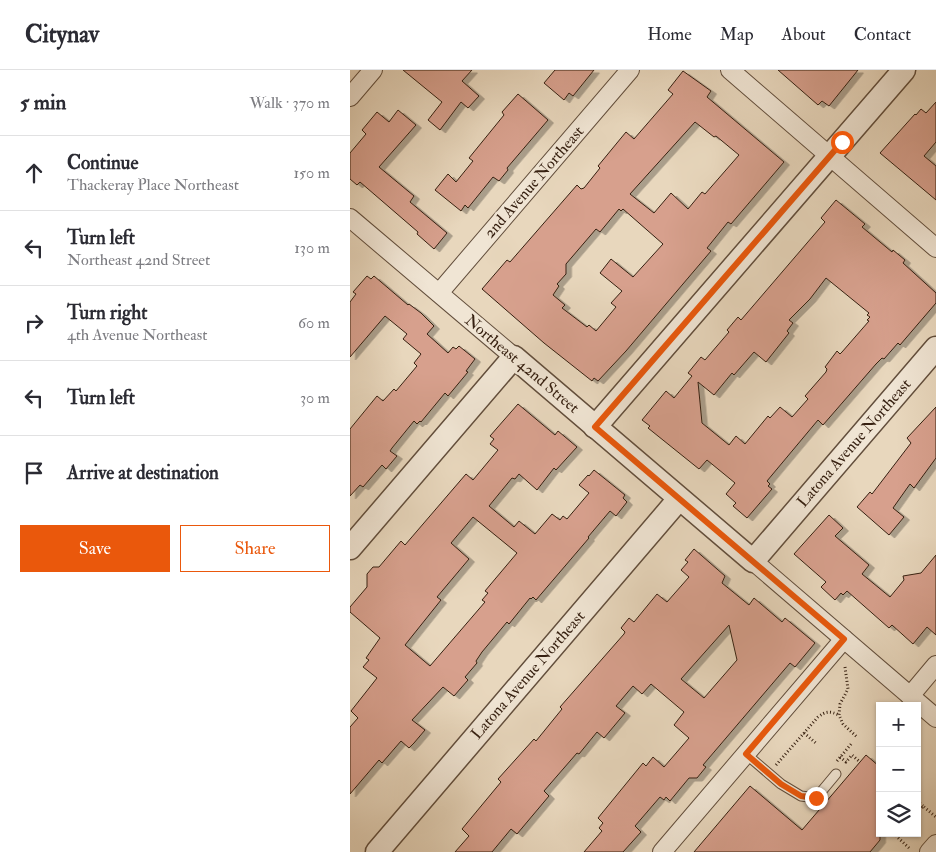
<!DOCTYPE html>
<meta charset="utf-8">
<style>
body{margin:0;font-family:"IM FELL Double Pica",serif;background:#f2f2f3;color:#2b2b33}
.controls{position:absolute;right:15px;bottom:15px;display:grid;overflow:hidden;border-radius:0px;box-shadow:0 1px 4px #0004}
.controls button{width:45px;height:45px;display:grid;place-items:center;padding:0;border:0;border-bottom:1px solid #e1e1e2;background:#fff;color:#2b2b33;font:25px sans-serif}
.stop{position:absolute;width:15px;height:15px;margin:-11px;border:4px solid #ea580c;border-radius:50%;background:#fff}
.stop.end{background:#ea580c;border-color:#fff;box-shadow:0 1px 5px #0008}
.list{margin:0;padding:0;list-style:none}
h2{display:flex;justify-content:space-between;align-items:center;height:65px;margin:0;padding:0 20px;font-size:21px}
h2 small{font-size:16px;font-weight:400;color:#7c7c81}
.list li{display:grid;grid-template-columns:32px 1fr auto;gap:15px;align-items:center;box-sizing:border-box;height:75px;padding:0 20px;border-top:1px solid #e1e1e2}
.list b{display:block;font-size:19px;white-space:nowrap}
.list p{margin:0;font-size:16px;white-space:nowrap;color:#7c7c81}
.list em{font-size:16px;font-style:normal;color:#7c7c81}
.actions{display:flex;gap:10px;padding:15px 20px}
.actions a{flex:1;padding:11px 0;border:1px solid #ea580c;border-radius:0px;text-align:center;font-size:18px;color:#ea580c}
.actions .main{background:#ea580c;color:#fff}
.icon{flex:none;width:28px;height:28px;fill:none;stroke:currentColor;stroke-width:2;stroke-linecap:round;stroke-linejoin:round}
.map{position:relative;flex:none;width:586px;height:782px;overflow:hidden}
header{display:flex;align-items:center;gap:30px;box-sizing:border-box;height:70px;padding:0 25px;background:#fff;border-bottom:1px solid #e1e1e2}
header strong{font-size:24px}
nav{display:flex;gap:28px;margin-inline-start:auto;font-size:18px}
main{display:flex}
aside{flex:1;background:#fff}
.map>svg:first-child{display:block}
.building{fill:#d7a08d;stroke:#362011;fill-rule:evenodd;filter:url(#shadow)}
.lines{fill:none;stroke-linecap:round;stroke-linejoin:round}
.service-casing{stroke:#624e3c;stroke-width:11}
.minor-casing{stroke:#624e3c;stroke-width:20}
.tertiary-casing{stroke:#624e3c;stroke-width:25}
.path{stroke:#362011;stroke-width:3;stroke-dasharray:1 2.5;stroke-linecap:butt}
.service{stroke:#f0e5d4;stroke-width:9}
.minor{stroke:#f0e5d4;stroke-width:18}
.tertiary{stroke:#f0e5d4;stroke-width:22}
.route{stroke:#ea580c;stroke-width:6}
.labels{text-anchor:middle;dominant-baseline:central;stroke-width:5;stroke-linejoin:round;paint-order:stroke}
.street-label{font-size:16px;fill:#362011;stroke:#f0e5d4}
</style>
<header>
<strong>Citynav</strong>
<nav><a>Home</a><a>Map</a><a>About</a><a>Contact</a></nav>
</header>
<main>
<aside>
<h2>5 min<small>Walk · 370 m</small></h2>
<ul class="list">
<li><svg class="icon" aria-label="ahead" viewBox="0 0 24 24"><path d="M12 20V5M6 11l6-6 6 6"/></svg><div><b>Continue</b><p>Thackeray Place Northeast</p></div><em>150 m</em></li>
<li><svg class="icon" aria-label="left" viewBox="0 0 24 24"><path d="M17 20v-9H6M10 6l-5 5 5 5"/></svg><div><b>Turn left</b><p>Northeast 42nd Street</p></div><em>130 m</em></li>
<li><svg class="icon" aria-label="right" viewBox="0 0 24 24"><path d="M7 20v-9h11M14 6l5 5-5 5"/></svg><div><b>Turn right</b><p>4th Avenue Northeast</p></div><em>60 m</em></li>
<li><svg class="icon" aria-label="left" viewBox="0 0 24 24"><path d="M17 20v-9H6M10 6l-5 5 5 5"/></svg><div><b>Turn left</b></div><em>30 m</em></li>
<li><svg class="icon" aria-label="arrive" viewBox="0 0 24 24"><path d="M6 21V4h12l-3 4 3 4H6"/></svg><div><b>Arrive at destination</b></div></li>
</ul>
<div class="actions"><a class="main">Save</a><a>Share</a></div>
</aside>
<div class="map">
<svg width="586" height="782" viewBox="0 0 586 782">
<defs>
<filter id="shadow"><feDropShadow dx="5.5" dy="3" stdDeviation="0" flood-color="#0004"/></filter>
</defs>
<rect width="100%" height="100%" fill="#e8d7bd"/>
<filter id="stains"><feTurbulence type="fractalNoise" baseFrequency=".004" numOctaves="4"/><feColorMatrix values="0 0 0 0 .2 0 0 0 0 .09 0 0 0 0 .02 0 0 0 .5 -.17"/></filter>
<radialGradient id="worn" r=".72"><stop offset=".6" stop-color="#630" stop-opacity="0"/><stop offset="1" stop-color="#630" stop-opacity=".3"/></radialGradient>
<g class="building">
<polygon points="53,0 122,0 112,11 129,26 118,38 111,32 90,60 78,50 92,32"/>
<polygon points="205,0 244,0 223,26 219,23 214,30 194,13"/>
<polygon points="428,0 508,0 479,36 472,31 468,35"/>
<path d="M333,1L361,21L357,27L434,92L381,154L378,152L357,178L361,181L276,281L248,311L244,308L242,311L194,273L132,219L157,190L160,192L227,115L231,119L234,118L250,98L248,96L276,62L284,69L323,24L318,20ZM345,52L364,67L366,66L389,85L355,124L352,122L338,139L321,123L304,143L280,124ZM269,139L271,141L273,139L313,174L283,207L261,189L250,203L272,221L261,233L266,237L246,261L239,255L237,257L212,238L215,235L203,225L209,216L207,214L216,204V194L246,159L250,162Z"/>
<polygon points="168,24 198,50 157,98 158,100 149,111 143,107 118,138 115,135 111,141 85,120 98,104 106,112 123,91 119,88 154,45 152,42"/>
<polygon points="586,32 586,72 574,86 586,96 586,130 530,83 565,44 566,45 571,39 576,43"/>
<polygon points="48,40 66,55 29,97 64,126 60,132 97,163 84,179 67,164 68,162 10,112 7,115 0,109 0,83 16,64 12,60 27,42 39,52"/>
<path d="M486,130L515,154L512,157L542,182L543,180L555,190L553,193L586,223V233L550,275L548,273L534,289L532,288L526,294L473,355L468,350L417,411L420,414L418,416L422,419L397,448L383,436L386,433L376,424L385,413L357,390L349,399L298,358L300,356L292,350L316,321L324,328L342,306L338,303L351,287L355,290L379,262L377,260L388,247L391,250L475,152L471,148ZM476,208L519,243L517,245L520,247L517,250L519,251L492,282L490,284L487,281L475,297L477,299L476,302L455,326L458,329L442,347L430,337L420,348L418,346L395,374L386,366L379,375L352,353L348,312L364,325L382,303L384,305L404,282L416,292L439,263L437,261L443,253L439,250L460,229Z"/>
<polygon points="17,206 21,209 24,206 58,235 59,234 71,243 84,256 77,264 98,283 103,277 106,279 109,276 125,289 116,301 118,302 98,326 95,323 71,352 70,351 67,354 64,351 42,378 40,381 47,386 36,399 32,395 13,417 10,415 0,426 0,359 27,326 33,331 44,319 46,321 67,296 64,293 71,284 53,269 57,264 35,246 0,287 0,232 6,224 3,222"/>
<path d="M168,334L205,365L208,361L227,377L206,400L204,398L187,420L169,404L165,409L162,408L139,436L164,457L169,451L185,464L202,444L210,450L213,446L217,449L239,423L229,415L238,405L239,406L244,400L275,425L273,428L277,432L266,446L260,441L238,467L239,468L186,530L183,527L181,529L180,528L159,554L157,552L132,582L126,591L127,593L115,607L118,610L104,626L93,617L62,650L75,660L64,673L59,678L51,671L32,693L29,690L0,724V657L8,648L1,641L27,608L13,597L19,590L16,588L30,568L0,542V537L17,517V504L23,497H29L51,471L55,475L116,404L123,410L148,380L140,374L144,369L140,366ZM123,447L167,483L135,521L138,523L132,530L135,532L80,596L55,575L91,530L87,527L119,489L101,473Z"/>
<polygon points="586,337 586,388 564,418 560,414 543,438 554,447 539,465 507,437 520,422 522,424 561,373 557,368"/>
<polygon points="479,445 493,458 485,466 519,495 512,504 540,527 554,510 553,506 571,503 586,485 586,565 577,557 563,574 542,555 539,558 497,521 493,525 491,523 485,530 471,517 476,512 444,484"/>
<path d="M344,479L375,506L372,513L399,535L404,528L432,552L435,548L465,573L445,597L440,593L353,695L356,697L347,708H339L320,731L316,727L314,730L310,727L285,756L291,762L273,782H234L252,761L249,758L253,753L248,748L293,693L296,696L303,687L314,697L339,668L324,655L334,642L301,614L292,624L283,616L266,636L275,643L254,668L247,662L229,684L227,683L194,721L199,726L167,764L161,759L142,782H105L119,766L112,759L151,712L148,709L184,669L186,671L212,639L210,637L274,564L275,562L271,558L279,548L284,552L307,524L317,532L339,507L331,500L338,492L335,490ZM379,555L387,590L354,628L331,609Z"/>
<polygon points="516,685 530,697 530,770 520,782 344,782 400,716 452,760"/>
</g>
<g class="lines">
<defs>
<polyline id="service" points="396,684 431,714 451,726 466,728 486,704"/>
<g id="minor">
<polyline points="380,0 586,178"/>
<polyline points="0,27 23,0"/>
<polyline points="0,148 164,287"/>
<polyline points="89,223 280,0"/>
<polyline points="403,491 586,648"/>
<polyline points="560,626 586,595"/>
<polyline points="312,782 494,569"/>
<polyline points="579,782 586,774"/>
</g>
<g id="tertiary">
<polyline points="245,357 554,0"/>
<polyline points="0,478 164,287 403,491 586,278"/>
<polyline points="27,782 329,429"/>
</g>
</defs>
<use href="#service" class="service-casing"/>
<use href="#minor" class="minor-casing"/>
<use href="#tertiary" class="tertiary-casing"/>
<g class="path">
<polyline points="495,597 498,619 490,634 489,645 493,654 507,667"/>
<polyline points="454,663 467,674"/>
<polyline points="490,687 496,692 502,685 510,692"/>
<polyline points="487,691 502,673"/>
<path d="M426,695L468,647C476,641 480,641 489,645"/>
<polyline points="567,731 573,736"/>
<polyline points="567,743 573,736 586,747"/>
<polyline points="543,763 559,778"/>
</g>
<use href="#service" class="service"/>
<use href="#minor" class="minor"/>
<use href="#tertiary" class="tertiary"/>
</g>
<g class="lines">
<polyline class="route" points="466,728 451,726 431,714 396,684 494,569 245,357 492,72"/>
</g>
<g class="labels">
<g class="street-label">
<text transform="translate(184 112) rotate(-49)">2nd Avenue Northeast</text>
<text transform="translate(172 294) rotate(40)">Northeast 42nd Street</text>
<text transform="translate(504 373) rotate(-49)">Latona Avenue Northeast</text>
<text transform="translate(178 605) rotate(-49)">Latona Avenue Northeast</text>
</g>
</g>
<rect width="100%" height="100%" filter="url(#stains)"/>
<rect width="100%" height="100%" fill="url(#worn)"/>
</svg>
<div class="controls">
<button>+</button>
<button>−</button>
<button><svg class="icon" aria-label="layers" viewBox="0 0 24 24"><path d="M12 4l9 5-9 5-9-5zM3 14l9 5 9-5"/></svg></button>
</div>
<div class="stop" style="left:492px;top:72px"></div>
<div class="stop end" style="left:466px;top:728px"></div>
</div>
</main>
